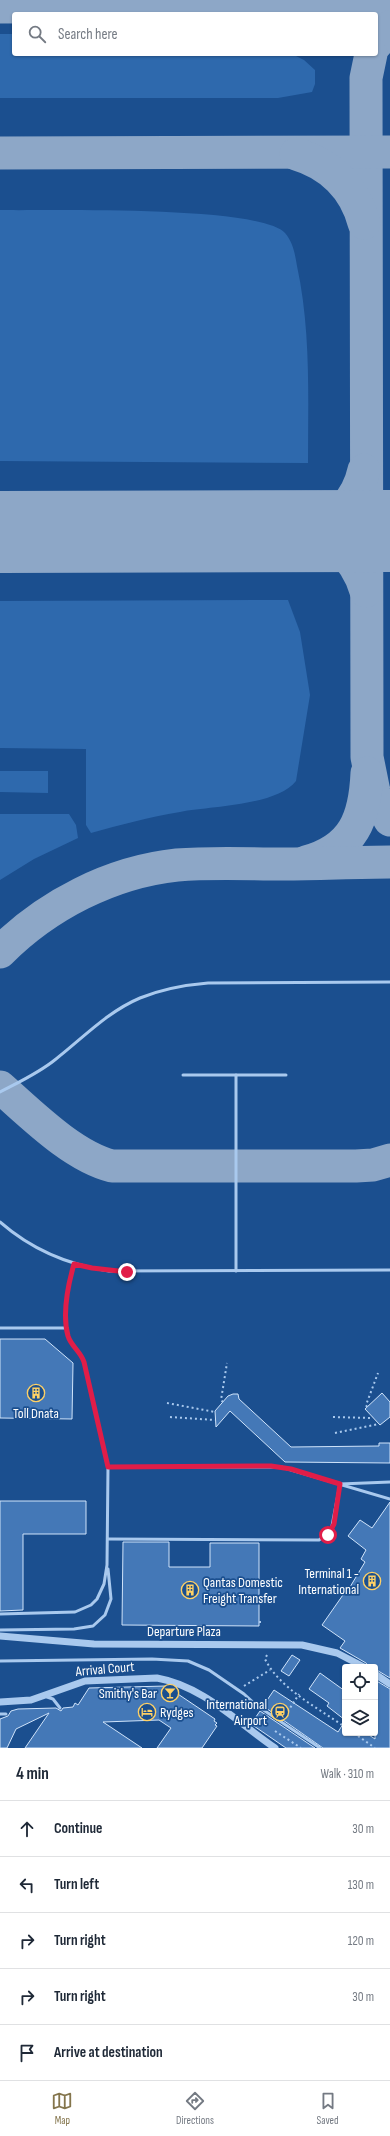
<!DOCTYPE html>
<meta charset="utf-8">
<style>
body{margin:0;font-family:"Sofia Sans Condensed",sans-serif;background:#f2f2f3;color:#1f2937}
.controls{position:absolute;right:12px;bottom:12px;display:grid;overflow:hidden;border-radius:4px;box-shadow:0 1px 3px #0004}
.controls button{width:36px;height:36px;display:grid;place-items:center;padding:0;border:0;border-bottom:1px solid #e0e1e3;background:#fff;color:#1f2937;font:20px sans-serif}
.stop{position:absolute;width:12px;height:12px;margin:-9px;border:3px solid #e11d48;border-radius:50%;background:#fff}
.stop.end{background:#e11d48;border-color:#fff;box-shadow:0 1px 4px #0008}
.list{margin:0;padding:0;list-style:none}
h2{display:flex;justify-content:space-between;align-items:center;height:52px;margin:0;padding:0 16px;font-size:17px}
h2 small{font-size:13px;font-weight:400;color:#747a83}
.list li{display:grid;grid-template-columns:26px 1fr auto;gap:12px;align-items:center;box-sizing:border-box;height:56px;padding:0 16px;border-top:1px solid #e0e1e3}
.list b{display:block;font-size:15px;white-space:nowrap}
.list em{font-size:13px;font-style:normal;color:#747a83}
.icon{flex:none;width:22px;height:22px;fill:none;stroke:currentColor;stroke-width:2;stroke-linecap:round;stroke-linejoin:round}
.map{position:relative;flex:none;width:390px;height:1748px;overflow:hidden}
.search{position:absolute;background:#fff;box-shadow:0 1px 3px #0004;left:12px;right:12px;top:12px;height:44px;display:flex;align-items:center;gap:10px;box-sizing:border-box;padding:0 14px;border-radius:4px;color:#747a83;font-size:15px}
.sheet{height:332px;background:#fff}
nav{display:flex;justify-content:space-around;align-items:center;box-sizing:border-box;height:56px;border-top:1px solid #e0e1e3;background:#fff;font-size:11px;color:#747a83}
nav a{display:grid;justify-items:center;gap:2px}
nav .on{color:#84754c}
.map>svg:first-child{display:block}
.green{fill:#2e69ad}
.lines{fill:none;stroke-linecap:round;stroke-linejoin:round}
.taxiway{stroke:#8da7c7;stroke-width:33}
.runway{stroke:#8da7c7;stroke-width:82}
.building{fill:#4478b7;stroke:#cfe3fa}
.path{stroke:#a9c9ee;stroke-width:2;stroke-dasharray:2 3;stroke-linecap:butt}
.service{stroke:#a9c9ee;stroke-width:3}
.tertiary{stroke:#a9c9ee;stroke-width:7}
.route{stroke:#e11d48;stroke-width:5}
.labels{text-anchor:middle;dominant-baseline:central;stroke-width:3.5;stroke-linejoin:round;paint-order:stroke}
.poi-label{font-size:14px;fill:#fff;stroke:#1b4f8f;text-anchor:end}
.street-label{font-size:14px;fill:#fff;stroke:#1b4f8f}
</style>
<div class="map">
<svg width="390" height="1748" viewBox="0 0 390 1748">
<rect width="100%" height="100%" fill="#1b4f8f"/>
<g class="green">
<polygon points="0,34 14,34 14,54 292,54 304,60 315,70 315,84 312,92 278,98 0,98"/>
<path d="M0,210C46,211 259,205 285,233C293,242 295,254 297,266C311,331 308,397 308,463L0,461Z"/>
<path d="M288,600L300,632L310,695L296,781C276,806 211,806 180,812C149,817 120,825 91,833L86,825V749L0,748V601Z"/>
<polygon points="0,771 48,771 48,793 0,792"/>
<polygon points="0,814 69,814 76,825 78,838 34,859 0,880"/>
</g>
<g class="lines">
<g class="taxiway">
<polyline points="0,7 390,6"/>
<polyline points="376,44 390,27"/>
<polyline points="371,54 366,78 367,757 374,792 390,820"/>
<polyline points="0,153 390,152"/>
<path d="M296,154C330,164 355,188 364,223"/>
<path d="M271,529C283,529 296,531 308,529C337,523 358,498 364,470"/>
<path d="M290,533C329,533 355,554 366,591"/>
<path d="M306,862C354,849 365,818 367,773"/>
<path d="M0,952C47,905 111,872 177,865C212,862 248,864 284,864C319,864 355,862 390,862"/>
<path d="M0,1087C31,1114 72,1156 112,1166H356L373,1165L390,1160"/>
</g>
<polyline class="runway" points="0,532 390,531"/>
</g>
<g class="building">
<polygon points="0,1339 45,1339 73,1363 72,1419 0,1418"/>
<polygon points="382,1393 390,1402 390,1417 380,1425 365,1409"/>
<polygon points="233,1394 238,1394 239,1399 291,1447 379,1446 379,1443 390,1443 390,1463 285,1462 230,1411 216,1427 215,1411 228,1396"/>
<polygon points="0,1501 86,1501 86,1534 23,1534 23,1610 0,1611"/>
<polygon points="390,1502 390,1678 375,1669 375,1667 369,1667 366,1663 340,1648 345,1641 322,1625 345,1592 347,1592 365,1562 361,1559 366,1550 348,1536 360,1520 372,1528"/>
<polygon points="123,1542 169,1542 169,1567 210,1567 210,1543 259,1543 259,1626 122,1625"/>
<polygon points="292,1655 300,1660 289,1676 281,1671"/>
<polygon points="320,1673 345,1691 345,1720 327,1706 329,1703 309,1689"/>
<polygon points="375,1680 390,1689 390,1748 323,1748 263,1706 274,1690 338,1732 345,1721 345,1733 366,1733 375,1739"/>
<polygon points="166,1686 215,1719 214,1721 217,1723 215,1725 217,1726 202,1748 157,1748 171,1728 159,1720 103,1722 142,1748 25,1748 49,1713 16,1729 7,1748 0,1748 0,1719 8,1716 11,1711 18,1709 56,1708 61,1711 63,1708 73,1707 75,1703 78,1705 89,1688"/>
<polygon points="260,1711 315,1748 286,1748 251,1724"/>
</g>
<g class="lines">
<g class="path">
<polyline points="223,1402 221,1400 227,1363"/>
<polyline points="167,1403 215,1412"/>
<polyline points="367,1407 366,1405 378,1373"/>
<polyline points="170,1417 215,1420"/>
<polyline points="333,1417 371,1418 373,1417"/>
<polyline points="335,1433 379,1424"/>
<polyline points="259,1622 262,1622"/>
<path d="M267,1655L265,1659C279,1688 318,1708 345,1727"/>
<polyline points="244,1686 270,1670"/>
<polyline points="285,1716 299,1694"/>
<polyline points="275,1731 301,1748"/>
<polyline points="354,1733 375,1748"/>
</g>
<g class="service">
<polyline points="183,1075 286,1075"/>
<polyline points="236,1075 236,1271"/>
<path d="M0,1092C19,1082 39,1073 56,1059C83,1038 107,1012 140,998C162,989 184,985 208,983L390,982"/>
<path d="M0,1222C32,1250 68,1265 109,1271L390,1270"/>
<polyline points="0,1328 67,1328"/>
<polyline points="108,1467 281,1467 390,1499"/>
<polyline points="108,1539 319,1540 331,1531 340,1484 390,1482"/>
<path d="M0,1614L75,1612L91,1605L97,1599L104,1584L107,1565L108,1467L84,1362C81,1352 71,1346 68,1336C62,1314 68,1285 74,1264"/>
<polyline points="0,1630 74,1629 93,1626 105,1615 111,1599 108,1569"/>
<polyline points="0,1661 152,1659 188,1661 209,1670 244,1694 256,1705"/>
<polyline points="47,1697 53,1699 60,1708"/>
<polyline points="218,1703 256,1705 320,1748"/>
<polyline points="0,1714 6,1714"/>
</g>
<g class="tertiary">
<polyline points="0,1636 94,1644 302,1645 337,1653 364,1667"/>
<polyline points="375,1674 390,1684"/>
<path d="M0,1702L31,1700L85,1681L157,1678C203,1686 238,1723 275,1748"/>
</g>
</g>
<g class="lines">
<path class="route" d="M127,1272L92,1268L74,1264C68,1285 62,1314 68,1336C71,1346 81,1352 84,1362L108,1467L271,1466L291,1469L340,1484L334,1524L328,1535"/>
</g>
<defs>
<symbol id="building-ring" viewBox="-11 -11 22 22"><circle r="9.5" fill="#1b4f8f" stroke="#ffd166" stroke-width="1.5"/><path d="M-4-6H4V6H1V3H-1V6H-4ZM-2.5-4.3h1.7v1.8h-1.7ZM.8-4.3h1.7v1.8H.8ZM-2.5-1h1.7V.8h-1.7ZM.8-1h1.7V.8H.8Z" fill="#ffd166"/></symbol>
<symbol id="bar-ring" viewBox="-11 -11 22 22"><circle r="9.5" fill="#1b4f8f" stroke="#ffd166" stroke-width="1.5"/><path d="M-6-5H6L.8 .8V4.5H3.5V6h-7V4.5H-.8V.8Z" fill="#ffd166"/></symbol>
<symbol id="hotel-ring" viewBox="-11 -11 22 22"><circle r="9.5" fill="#1b4f8f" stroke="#ffd166" stroke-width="1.5"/><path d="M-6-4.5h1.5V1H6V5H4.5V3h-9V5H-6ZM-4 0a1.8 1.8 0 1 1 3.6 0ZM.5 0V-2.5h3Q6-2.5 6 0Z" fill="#ffd166"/></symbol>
<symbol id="station-ring" viewBox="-11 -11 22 22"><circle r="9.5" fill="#1b4f8f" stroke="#ffd166" stroke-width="1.5"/><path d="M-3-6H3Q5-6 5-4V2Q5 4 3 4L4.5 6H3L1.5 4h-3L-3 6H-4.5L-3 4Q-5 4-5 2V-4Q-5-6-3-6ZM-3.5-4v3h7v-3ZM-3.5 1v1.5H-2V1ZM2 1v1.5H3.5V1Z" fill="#ffd166"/></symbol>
</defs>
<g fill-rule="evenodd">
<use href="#building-ring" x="26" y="1383" width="20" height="20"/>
<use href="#building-ring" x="362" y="1571" width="20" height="20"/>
<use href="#building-ring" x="180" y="1580" width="20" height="20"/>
<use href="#bar-ring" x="160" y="1683" width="20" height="20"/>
<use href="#hotel-ring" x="137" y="1702" width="20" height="20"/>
<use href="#station-ring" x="270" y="1702" width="20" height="20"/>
</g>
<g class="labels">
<g class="poi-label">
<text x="36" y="1413" text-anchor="middle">Toll Dnata</text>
<text x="359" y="1573">Terminal 1 -<tspan x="359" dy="16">International</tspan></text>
<text x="203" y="1582" text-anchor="start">Qantas Domestic<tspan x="203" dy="16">Freight Transfer</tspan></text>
<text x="157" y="1693">Smithy's Bar</text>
<text x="267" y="1704">International<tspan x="267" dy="16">Airport</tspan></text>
<text x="160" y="1712" text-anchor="start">Rydges</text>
</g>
<g class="street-label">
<text x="184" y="1631">Departure Plaza</text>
<text transform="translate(105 1669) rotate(-5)">Arrival Court</text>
</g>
</g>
</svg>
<div class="controls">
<button><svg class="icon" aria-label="locate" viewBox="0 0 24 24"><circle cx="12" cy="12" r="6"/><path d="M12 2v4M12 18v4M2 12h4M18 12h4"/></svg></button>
<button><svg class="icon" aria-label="layers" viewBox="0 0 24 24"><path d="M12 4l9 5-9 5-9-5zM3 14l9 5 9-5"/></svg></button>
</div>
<div class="stop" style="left:328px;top:1535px"></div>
<div class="stop end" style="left:127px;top:1272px"></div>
<div class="search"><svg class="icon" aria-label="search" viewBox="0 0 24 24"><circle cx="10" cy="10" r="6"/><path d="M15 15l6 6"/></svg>Search here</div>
</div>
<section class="sheet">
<h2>4 min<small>Walk · 310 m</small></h2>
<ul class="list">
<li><svg class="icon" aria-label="ahead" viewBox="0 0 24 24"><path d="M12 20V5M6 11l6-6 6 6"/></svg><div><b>Continue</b></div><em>30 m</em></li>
<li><svg class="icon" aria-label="left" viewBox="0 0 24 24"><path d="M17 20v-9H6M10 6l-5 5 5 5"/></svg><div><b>Turn left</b></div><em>130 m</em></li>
<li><svg class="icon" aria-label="right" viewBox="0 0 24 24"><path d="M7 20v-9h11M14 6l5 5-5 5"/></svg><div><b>Turn right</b></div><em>120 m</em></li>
<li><svg class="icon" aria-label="right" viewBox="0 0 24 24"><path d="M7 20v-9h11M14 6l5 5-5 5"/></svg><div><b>Turn right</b></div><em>30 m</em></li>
<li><svg class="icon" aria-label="arrive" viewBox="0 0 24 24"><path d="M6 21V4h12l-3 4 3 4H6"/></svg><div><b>Arrive at destination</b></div></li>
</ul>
</section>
<nav>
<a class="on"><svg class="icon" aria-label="map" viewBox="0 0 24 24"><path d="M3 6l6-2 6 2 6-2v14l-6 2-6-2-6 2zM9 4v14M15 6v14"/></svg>Map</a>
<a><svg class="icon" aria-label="directions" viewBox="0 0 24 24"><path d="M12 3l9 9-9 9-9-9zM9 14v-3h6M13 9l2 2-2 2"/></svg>Directions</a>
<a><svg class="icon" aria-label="saved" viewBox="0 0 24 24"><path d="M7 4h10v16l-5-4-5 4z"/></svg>Saved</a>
</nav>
